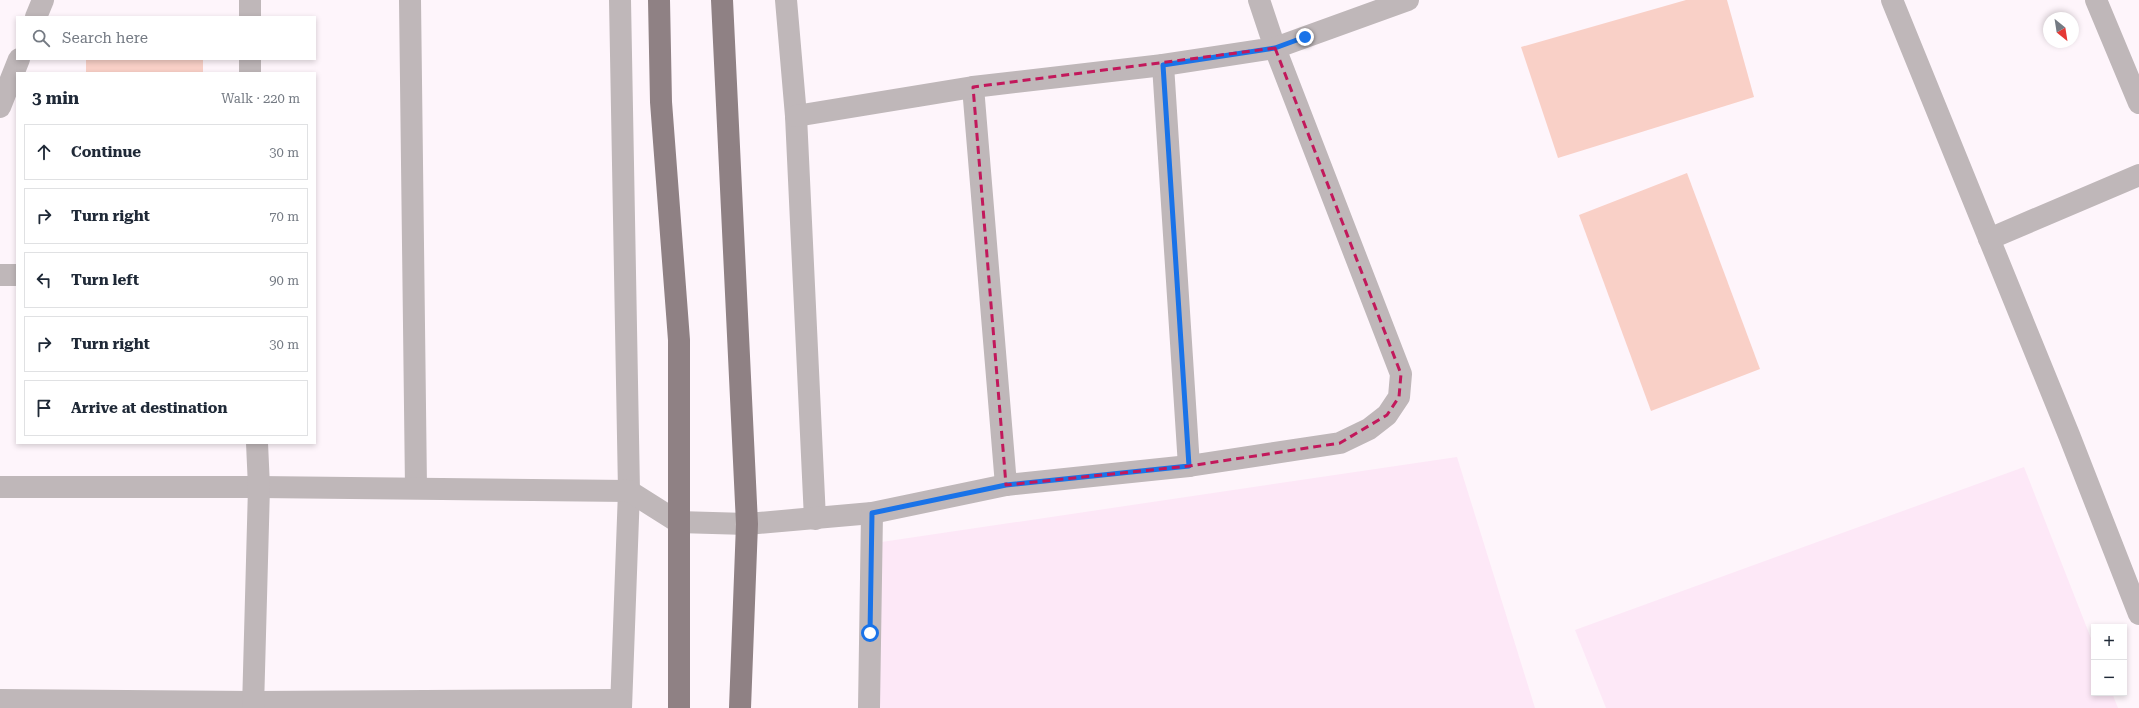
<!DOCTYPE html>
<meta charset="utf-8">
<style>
body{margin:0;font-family:"Roboto Serif",serif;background:#f2f2f3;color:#1f2937}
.controls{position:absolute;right:12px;bottom:12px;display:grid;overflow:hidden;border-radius:0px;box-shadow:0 2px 6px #0003}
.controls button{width:36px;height:36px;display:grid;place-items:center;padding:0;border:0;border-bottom:1px solid #e0e1e3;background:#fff;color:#1f2937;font:20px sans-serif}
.compass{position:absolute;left:2043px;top:12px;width:36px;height:36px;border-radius:50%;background:#fff;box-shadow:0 2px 6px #0003;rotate:150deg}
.stop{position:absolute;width:12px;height:12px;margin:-9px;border:3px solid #1a73e8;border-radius:50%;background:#fff}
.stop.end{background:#1a73e8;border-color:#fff;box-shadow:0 1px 4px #0008}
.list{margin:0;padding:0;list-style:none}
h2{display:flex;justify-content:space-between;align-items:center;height:52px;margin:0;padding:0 16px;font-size:17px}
h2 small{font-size:13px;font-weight:400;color:#747a83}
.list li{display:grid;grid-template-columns:26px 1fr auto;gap:12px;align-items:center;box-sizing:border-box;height:56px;margin:0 8px 8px;padding:0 8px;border:1px solid #e0e1e3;border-radius:0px}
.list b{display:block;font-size:15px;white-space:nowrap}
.list em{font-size:13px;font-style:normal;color:#747a83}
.icon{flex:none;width:22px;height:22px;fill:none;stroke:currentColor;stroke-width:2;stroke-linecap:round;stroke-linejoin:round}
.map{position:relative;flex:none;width:2139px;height:708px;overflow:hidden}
.search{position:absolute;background:#fff;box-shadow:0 2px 6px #0003;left:16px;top:16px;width:300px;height:44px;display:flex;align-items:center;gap:10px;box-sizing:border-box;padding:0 14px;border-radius:0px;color:#747a83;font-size:15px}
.panel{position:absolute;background:#fff;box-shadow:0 2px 6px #0003;left:16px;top:72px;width:300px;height:372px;border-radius:0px}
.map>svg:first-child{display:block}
.built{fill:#fde8f7}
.green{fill:#f9d0c7}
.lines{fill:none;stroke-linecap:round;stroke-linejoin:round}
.minor{stroke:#bfb7b9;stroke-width:22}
.major{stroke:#8f8184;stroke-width:22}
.route{stroke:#1a73e8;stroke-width:5}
.marked{fill:none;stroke:#c2185b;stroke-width:3;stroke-dasharray:8 5;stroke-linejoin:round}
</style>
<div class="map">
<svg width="2139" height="708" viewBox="0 0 2139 708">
<rect width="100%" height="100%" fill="#fef5fb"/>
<g class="built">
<polygon points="1457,457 1535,708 870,708 868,544"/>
<polygon points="2024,467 2094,646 2094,693 2112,693 2118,708 1606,708 1575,630"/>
</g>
<g class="green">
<polygon points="1686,0 1727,0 1754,97 1558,158 1521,47"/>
<rect x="86" y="59" width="117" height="14"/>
<polygon points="1687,173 1760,369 1651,411 1579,215"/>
</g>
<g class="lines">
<g class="minor">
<polyline points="410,0 416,488"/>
<polyline points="620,0 629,491 621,708"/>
<polyline points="786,0 796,116 815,519"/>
<polyline points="1892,0 2069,435 2139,614"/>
<polyline points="2096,0 2139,103"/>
<polyline points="36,17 43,0"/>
<polyline points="250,17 250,0"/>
<polyline points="1163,65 1189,466"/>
<polyline points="250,73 250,59"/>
<polyline points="973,87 1006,485"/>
<polyline points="0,107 19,59"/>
<polyline points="796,116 973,87 1163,65 1275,48 1259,0"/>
<polyline points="1989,239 2139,175"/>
<polyline points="0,275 17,275"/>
<polyline points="0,487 259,487 629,491 678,522 747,524 872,513 1006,485 1189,466 1340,443 1369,429 1387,415 1399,397 1401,374 1275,48 1408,0"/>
<polyline points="0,700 253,702 621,700"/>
<polyline points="253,708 259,487 257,443"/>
<polyline points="869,708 872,513"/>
</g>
<g class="major">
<polyline points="659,0 661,102 679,340 679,708"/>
<polyline points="722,0 747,524 740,708"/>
</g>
</g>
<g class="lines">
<polyline class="route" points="870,633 872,513 1006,485 1189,466 1163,65 1275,48 1305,37"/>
</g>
<path class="marked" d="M1275,48L1401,374L1399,397L1387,415L1340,443L1189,466L1006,485L973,87Z"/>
</svg>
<div class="controls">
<button>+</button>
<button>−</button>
</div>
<svg class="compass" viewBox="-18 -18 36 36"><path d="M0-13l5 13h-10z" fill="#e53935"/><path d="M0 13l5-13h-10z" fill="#747a83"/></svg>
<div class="stop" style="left:870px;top:633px"></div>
<div class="stop end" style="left:1305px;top:37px"></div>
<div class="search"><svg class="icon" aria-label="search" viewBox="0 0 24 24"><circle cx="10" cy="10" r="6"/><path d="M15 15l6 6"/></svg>Search here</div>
<section class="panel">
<h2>3 min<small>Walk · 220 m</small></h2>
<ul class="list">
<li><svg class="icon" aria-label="ahead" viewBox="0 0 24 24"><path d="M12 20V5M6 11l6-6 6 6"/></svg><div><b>Continue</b></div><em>30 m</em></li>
<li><svg class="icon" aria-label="right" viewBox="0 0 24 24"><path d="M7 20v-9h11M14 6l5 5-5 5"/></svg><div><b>Turn right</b></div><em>70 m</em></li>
<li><svg class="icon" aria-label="left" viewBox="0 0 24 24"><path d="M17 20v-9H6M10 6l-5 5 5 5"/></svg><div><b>Turn left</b></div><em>90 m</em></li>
<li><svg class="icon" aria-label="right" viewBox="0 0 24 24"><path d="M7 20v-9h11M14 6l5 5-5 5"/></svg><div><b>Turn right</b></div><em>30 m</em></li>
<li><svg class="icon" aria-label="arrive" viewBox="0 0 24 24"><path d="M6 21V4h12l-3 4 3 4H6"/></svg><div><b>Arrive at destination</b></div></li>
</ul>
</section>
</div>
